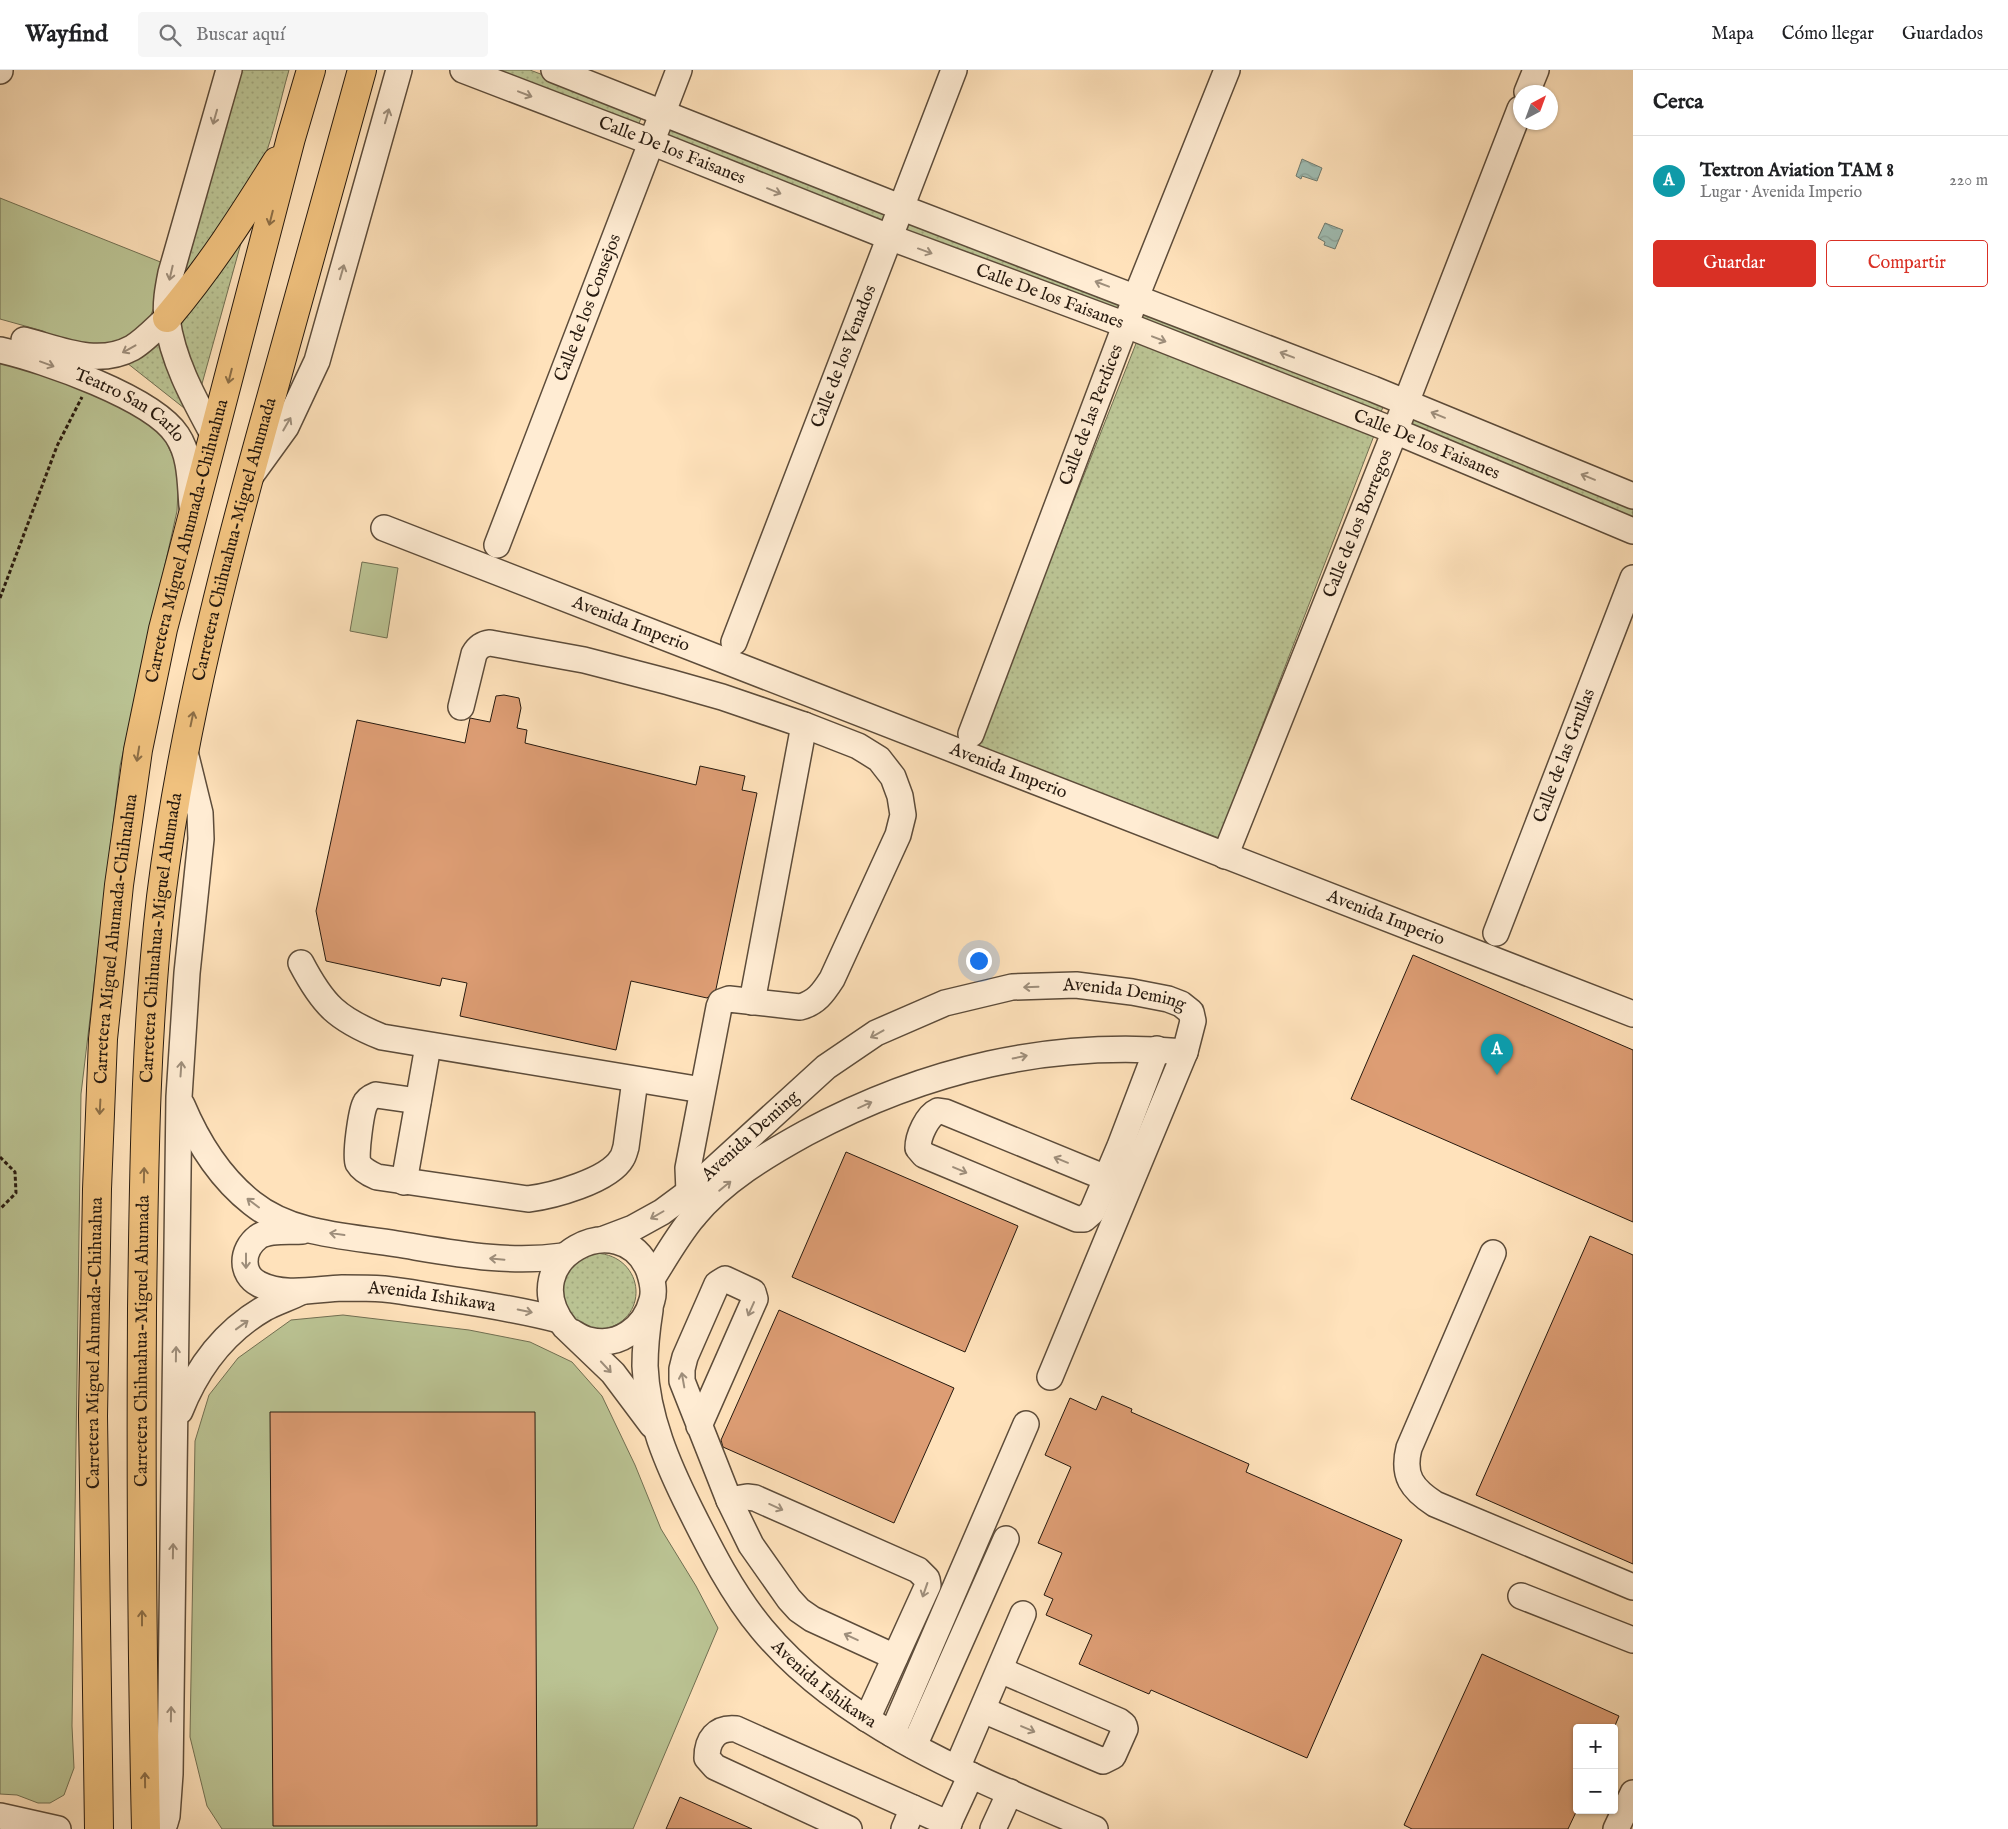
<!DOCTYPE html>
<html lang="es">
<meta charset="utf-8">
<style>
body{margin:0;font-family:"IM FELL English",serif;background:#f6f6f6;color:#202124}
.controls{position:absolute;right:15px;bottom:15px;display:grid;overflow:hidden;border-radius:5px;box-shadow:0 1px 4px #0004}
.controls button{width:45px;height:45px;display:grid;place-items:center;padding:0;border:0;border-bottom:1px solid #e0e0e0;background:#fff;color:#202124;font:25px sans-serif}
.compass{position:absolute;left:1513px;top:15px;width:45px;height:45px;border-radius:50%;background:#fff;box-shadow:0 1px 4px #0004;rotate:41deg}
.you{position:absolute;left:978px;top:890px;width:18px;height:18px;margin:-12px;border:4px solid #fff;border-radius:50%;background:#1a73e8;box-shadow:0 0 0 8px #1a73e833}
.badge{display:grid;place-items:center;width:32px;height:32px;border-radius:50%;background:#d93025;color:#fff;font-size:16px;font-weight:700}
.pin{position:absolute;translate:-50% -41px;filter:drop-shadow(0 1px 2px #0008)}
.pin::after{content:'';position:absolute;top:26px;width:18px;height:15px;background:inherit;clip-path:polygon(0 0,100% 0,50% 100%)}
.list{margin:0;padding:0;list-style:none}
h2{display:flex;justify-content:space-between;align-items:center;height:65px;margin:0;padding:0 20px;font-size:21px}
h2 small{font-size:16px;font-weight:400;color:#757577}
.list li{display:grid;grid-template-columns:32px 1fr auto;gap:15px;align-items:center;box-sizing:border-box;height:90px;padding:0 20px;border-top:1px solid #e0e0e0}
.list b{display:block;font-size:19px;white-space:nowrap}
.list p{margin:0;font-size:16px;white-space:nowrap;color:#757577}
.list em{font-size:16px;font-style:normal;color:#757577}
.actions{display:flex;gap:10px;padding:15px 20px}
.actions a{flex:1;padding:11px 0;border:1px solid #d93025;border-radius:5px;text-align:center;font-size:18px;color:#d93025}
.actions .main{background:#d93025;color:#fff}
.icon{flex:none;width:28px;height:28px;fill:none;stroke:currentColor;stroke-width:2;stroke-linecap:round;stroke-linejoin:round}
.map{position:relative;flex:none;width:1633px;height:1759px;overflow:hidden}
header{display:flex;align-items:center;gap:30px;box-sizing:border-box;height:70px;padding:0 25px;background:#fff;border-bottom:1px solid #e0e0e0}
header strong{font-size:24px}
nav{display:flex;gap:28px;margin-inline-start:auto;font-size:18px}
.search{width:350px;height:45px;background:#f6f6f6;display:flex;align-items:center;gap:12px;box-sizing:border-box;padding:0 18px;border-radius:5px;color:#757577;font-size:19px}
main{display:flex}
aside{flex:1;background:#fff}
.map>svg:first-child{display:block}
.green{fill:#bbc494;stroke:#716f52}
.park{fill:url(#park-dots);stroke:#716f52}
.water{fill:url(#water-waves);stroke:#707c71}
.building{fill:#dd9d74;stroke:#271a0f}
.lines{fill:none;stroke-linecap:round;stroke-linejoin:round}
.minor-casing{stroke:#5d4c3a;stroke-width:28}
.major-casing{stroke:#271a0f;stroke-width:30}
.path{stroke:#271a0f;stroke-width:3;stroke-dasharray:4 2.5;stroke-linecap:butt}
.minor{stroke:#ffecd3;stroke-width:25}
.major{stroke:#f0c17e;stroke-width:28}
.oneway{stroke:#9e8e7b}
.oneway2{stroke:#8c6e46}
.labels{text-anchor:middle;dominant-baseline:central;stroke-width:4.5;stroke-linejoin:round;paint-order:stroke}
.street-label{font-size:18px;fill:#271a0f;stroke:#ffecd3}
</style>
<header>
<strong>Wayfind</strong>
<div class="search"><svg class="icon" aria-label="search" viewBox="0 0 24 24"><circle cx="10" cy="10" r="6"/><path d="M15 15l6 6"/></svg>Buscar aquí</div>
<nav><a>Mapa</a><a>Cómo llegar</a><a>Guardados</a></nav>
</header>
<main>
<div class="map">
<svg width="1633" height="1759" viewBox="0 0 1633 1759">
<defs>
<pattern id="park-dots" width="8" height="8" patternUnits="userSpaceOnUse" patternTransform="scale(1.25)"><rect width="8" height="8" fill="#bbc494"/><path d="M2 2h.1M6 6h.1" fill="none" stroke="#a1a87e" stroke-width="1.8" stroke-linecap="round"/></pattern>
<pattern id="water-waves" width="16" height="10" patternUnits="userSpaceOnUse" patternTransform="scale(1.25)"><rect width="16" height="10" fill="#a0bdb3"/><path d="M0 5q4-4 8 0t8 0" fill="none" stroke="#8aa299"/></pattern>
</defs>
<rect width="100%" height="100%" fill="#ffe2bb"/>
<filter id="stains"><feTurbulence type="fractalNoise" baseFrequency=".004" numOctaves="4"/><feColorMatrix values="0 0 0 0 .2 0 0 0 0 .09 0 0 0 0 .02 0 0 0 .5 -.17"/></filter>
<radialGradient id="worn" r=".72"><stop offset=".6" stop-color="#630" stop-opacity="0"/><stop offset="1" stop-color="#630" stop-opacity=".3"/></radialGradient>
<g class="green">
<polygon points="0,128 163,193 159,225 150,247 135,264 97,279 63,271 43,261 0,249"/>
<polygon points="0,290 88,322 137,344 162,363 179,400 177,441 120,696 81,1024 72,1656 74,1698 64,1725 50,1733 38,1733 17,1725 0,1724"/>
<polygon points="362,492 398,498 387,568 350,561"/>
<polygon points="343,1245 469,1260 530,1272 572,1292 602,1326 635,1395 661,1459 696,1516 718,1558 633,1759 222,1759 207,1736 190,1667 195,1371 209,1325 238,1288 291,1250"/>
</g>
<g class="park">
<path d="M237,0H289C279,34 273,71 258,103C239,144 206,178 178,214Z"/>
<polygon points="493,0 530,0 643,43 638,56"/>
<polygon points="671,56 891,140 886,153 667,68"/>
<polygon points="905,146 1125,230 1120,243 901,158"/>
<polygon points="246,155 200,321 175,249"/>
<polygon points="1143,237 1385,332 1379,347 1137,253"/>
<polygon points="160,267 184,338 127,293"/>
<polygon points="1137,271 1375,363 1219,768 977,676"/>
<polygon points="1411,345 1633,437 1633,451 1406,356"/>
<path d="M590,1183C645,1181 652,1249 604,1259C593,1261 581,1257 572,1250C570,1247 566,1244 565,1241C564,1235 561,1213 562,1207C562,1204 566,1199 568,1197C572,1191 583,1187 590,1183Z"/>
</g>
<g class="water">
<polygon points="1302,89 1322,98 1317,111 1302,106 1301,109 1296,106"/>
<polygon points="1325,153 1343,160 1335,179 1324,175 1325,172 1318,168"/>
</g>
<g class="building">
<polygon points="504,625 519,628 521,638 517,658 527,660 525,673 696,715 700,696 745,706 742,720 757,723 716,919 707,928 631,911 616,980 460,946 467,913 442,908 440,916 326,891 316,841 357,650 465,673 470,648 490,652 496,626"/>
<polygon points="1413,885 1633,980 1633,1152 1351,1029"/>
<polygon points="846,1082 1018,1156 965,1282 792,1207"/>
<polygon points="1590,1166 1633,1185 1633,1494 1476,1425"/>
<polygon points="779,1240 954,1318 894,1453 723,1377 721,1370"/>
<polygon points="1102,1326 1132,1339 1131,1342 1249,1394 1246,1402 1402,1470 1307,1688 1151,1620 1149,1624 1079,1594 1092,1565 1046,1545 1053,1529 1044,1525 1062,1483 1038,1473 1071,1397 1045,1385 1070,1328 1096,1340"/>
<polygon points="270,1342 535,1342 537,1756 273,1756"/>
<polygon points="1482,1584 1619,1646 1614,1658 1577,1658 1577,1740 1568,1759 1412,1759 1404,1755"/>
<polygon points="680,1727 752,1759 666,1759"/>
</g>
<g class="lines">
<defs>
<g id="minor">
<path id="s1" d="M463,0L651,72L889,167L1126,255L1395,361L1633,461"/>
<polyline points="554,0 900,137 1373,319 1633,426"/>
<polyline points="0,1 0,0"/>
<polyline points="1527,22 1536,0"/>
<path d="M24,270C59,279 97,297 132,278C144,271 156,258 167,248"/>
<path id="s2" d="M0,280C44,290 153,328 177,365C191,386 190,412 192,436"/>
<path d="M214,366C194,329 173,292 167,249C165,234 168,218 171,203L229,0"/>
<polyline points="252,404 286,357 317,291 399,0"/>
<path id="s3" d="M384,458L1633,944"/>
<path id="s4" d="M497,475L679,0"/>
<path id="s5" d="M734,572L954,0"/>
<path d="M461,637L474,584C478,577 482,574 490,573L584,590L669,612L722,627L804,655L858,676L879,689L893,707L900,726L903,745L898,765L832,909C823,923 816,933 800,937L729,929L721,932L719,937L688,1098L689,1122L694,1146"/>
<path id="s6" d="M971,664L1136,227L1227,0"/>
<path id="s7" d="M1225,786L1395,361L1520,39"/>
<path id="s8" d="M1496,863L1633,508"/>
<path d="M301,893C323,935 337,949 382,967L702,1020"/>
<polyline points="752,932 804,655"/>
<path d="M418,1031L376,1025C371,1027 367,1029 365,1034C361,1042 355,1086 358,1093C362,1100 370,1104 377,1107L528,1129C552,1126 609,1111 622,1088C624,1085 625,1080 626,1077L635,1010"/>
<path d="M182,1035C198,1073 219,1107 252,1133C292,1165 348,1166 397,1174C453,1183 506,1194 563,1186"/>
<path d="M1106,1108L945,1042L938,1041C927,1046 918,1066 918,1078L924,1085L1077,1149H1084L1092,1142L1120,1076L1157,979"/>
<polyline points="404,1112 428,976"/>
<path id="s9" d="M302,1161C289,1162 269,1159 258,1167C241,1180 240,1204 259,1214C284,1227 316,1219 342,1218C355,1218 370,1218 384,1219C404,1221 424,1225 444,1228C483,1234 521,1240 559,1250"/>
<path id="s10" d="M604,1169L633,1158L662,1142L689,1122L826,997L876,963L945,933L1012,917L1076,915L1132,922L1168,929L1181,934L1191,942L1193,951L1185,982L1050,1307"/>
<path d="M1493,1183L1409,1378C1402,1406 1412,1419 1435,1434L1633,1517"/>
<path d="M652,1209C665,1188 678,1165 694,1146C723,1111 766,1085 806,1063C926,999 1049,970 1185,982"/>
<path id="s11" d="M650,1240C647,1259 645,1277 645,1296C647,1347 668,1395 690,1439C711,1481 732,1523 762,1559C844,1658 980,1710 1095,1759"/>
<path d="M572,1262C577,1265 583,1269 589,1270C618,1278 645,1258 652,1230C655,1220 652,1210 649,1201C622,1133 511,1188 565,1257L613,1303L652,1355"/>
<path d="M180,1341C197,1298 225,1261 265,1238C276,1232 289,1228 301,1222"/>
<polyline points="699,1356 755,1229 753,1222 725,1209 717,1214 685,1287 682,1299 682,1311 729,1430 751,1475 789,1529 799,1540 812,1549 895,1587"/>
<polyline points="729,1430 747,1427 755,1428 918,1500 927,1509 928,1515 867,1649"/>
<polyline points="1521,1526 1633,1570"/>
<polyline points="983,1640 1103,1691 1113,1686 1125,1659 1124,1655 1119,1651 1000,1600"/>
<polyline points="892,1664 1026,1354"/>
<polyline points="914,1676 1006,1469"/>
<polyline points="957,1698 1023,1544"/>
<polyline points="0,1746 58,1759"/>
<polyline points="158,1759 165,1753 167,1746 170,1704 179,1027 187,903 201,769 200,743 185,682"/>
<path d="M849,1759L715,1697L707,1688C707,1670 716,1657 736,1659L949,1754"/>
<polyline points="904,1759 913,1738"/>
<polyline points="946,1759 971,1705"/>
<polyline points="993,1759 1010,1722"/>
<polyline points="1616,1759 1633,1723"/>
</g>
<g id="major">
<path d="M167,248C210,197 242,147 277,91"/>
<path id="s12" d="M99,1759L93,1346L97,1119L103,969L119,815L138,680L163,559L291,68L311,0"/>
<path id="s13" d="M146,1759C142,1586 141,1412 142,1239C144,1102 145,964 161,827C182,658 225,492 271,328C301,219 332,109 362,0"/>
</g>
</defs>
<use href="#minor" class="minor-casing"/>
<use href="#major" class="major-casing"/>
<g class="path">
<polyline points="0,528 57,376 82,327"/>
<polyline points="0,1087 15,1102 16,1123 0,1139"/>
</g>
<use href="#minor" class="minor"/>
<use href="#major" class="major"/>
</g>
<defs><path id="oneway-shaft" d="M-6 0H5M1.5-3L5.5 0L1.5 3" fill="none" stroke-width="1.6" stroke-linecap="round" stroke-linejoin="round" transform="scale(1.25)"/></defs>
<g class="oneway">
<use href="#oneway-shaft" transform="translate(525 24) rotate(21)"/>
<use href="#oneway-shaft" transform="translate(387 46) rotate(-74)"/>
<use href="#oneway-shaft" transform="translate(215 47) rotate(106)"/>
<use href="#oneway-shaft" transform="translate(774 121) rotate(22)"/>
<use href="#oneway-shaft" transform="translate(925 181) rotate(20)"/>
<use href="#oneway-shaft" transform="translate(342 202) rotate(-74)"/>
<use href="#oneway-shaft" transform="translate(171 203) rotate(103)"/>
<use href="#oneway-shaft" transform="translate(1102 214) rotate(-159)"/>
<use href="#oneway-shaft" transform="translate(1159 269) rotate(21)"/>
<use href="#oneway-shaft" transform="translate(129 279) rotate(151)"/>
<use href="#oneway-shaft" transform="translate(1287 285) rotate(-159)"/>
<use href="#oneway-shaft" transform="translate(47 294) rotate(20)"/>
<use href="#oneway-shaft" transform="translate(1438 345) rotate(-158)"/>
<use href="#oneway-shaft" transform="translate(287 354) rotate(-60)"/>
<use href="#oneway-shaft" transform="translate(1588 407) rotate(-158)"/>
<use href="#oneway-shaft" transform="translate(1031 917) rotate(178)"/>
<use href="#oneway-shaft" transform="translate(877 964) rotate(151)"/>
<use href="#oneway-shaft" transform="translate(1020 987) rotate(-12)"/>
<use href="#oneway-shaft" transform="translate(181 999) rotate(-86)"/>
<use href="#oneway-shaft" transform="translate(865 1035) rotate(-24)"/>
<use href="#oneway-shaft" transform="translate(1061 1090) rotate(-158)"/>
<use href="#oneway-shaft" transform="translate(960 1100) rotate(23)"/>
<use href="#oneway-shaft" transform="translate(725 1116) rotate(-39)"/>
<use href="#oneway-shaft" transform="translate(253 1133) rotate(-143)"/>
<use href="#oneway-shaft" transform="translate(657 1145) rotate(150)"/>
<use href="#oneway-shaft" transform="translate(337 1164) rotate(-172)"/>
<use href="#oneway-shaft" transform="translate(497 1189) rotate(-175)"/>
<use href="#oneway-shaft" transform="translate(246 1191) rotate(90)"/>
<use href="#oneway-shaft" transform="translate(751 1239) rotate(114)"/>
<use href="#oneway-shaft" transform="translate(525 1241) rotate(12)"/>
<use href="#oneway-shaft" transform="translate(242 1255) rotate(-36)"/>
<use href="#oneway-shaft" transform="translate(176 1284) rotate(-89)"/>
<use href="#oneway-shaft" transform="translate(606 1297) rotate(47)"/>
<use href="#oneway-shaft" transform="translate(683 1310) rotate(-100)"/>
<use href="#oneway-shaft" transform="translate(776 1437) rotate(24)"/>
<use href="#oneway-shaft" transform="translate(173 1481) rotate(-89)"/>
<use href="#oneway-shaft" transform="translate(925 1520) rotate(109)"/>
<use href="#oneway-shaft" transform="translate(851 1567) rotate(-155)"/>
<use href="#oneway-shaft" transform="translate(171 1644) rotate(-89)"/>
<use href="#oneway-shaft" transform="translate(1028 1659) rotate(23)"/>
</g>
<g class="oneway2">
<use href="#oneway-shaft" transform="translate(271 148) rotate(104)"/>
<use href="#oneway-shaft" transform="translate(230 306) rotate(104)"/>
<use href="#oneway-shaft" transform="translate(192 649) rotate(-78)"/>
<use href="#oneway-shaft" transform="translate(138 684) rotate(99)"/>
<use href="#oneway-shaft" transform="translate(100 1037) rotate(93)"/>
<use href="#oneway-shaft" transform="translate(144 1105) rotate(-89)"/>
<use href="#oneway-shaft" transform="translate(142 1548) rotate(-90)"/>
<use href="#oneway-shaft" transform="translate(145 1710) rotate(-91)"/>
</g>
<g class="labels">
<g class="street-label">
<text stroke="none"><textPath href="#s1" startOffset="224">Calle De los Faisanes</textPath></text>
<text stroke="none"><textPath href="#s1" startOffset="629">Calle De los Faisanes</textPath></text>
<text stroke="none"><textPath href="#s4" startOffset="254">Calle de los Consejos</textPath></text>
<text stroke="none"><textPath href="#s5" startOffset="306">Calle de los Venados</textPath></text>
<text stroke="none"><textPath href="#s2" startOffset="142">Teatro San Carlo</textPath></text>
<text stroke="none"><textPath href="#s6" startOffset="341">Calle de las Perdices</textPath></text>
<text stroke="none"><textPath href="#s1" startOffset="1034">Calle De los Faisanes</textPath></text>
<text stroke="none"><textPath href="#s7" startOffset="358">Calle de los Borregos</textPath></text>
<text stroke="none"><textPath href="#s13" startOffset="1298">Carretera Chihuahua-Miguel Ahumada</textPath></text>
<text stroke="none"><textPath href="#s12" startOffset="1296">Carretera Miguel Ahumada-Chihuahua</textPath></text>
<text stroke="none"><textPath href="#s3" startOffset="265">Avenida Imperio</textPath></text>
<text stroke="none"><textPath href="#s8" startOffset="190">Calle de las Grullas</textPath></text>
<text stroke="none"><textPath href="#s3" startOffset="670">Avenida Imperio</textPath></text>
<text stroke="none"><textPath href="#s3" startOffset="1075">Avenida Imperio</textPath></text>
<text stroke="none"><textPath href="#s13" startOffset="892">Carretera Chihuahua-Miguel Ahumada</textPath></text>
<text stroke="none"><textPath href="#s12" startOffset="891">Carretera Miguel Ahumada-Chihuahua</textPath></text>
<text stroke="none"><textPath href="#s10" startOffset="601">Avenida Deming</textPath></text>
<text stroke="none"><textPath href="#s10" startOffset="181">Avenida Deming</textPath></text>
<text stroke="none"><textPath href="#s9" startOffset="276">Avenida Ishikawa</textPath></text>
<text stroke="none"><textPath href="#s12" startOffset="486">Carretera Miguel Ahumada-Chihuahua</textPath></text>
<text stroke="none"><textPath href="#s13" startOffset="488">Carretera Chihuahua-Miguel Ahumada</textPath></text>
<text stroke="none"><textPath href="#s11" startOffset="431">Avenida Ishikawa</textPath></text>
</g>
</g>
<rect width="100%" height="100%" filter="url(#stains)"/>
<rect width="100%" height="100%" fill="url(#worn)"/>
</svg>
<div class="controls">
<button>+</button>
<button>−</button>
</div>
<svg class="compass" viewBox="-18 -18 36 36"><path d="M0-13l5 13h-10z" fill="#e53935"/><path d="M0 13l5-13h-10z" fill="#757577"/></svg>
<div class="you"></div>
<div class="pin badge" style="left:1497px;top:1005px;background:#0f9aa8">A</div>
</div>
<aside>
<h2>Cerca<small></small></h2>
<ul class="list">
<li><span class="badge" style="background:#0f9aa8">A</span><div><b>Textron Aviation TAM 8</b><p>Lugar · Avenida Imperio</p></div><em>220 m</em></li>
</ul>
<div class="actions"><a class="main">Guardar</a><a>Compartir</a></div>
</aside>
</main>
